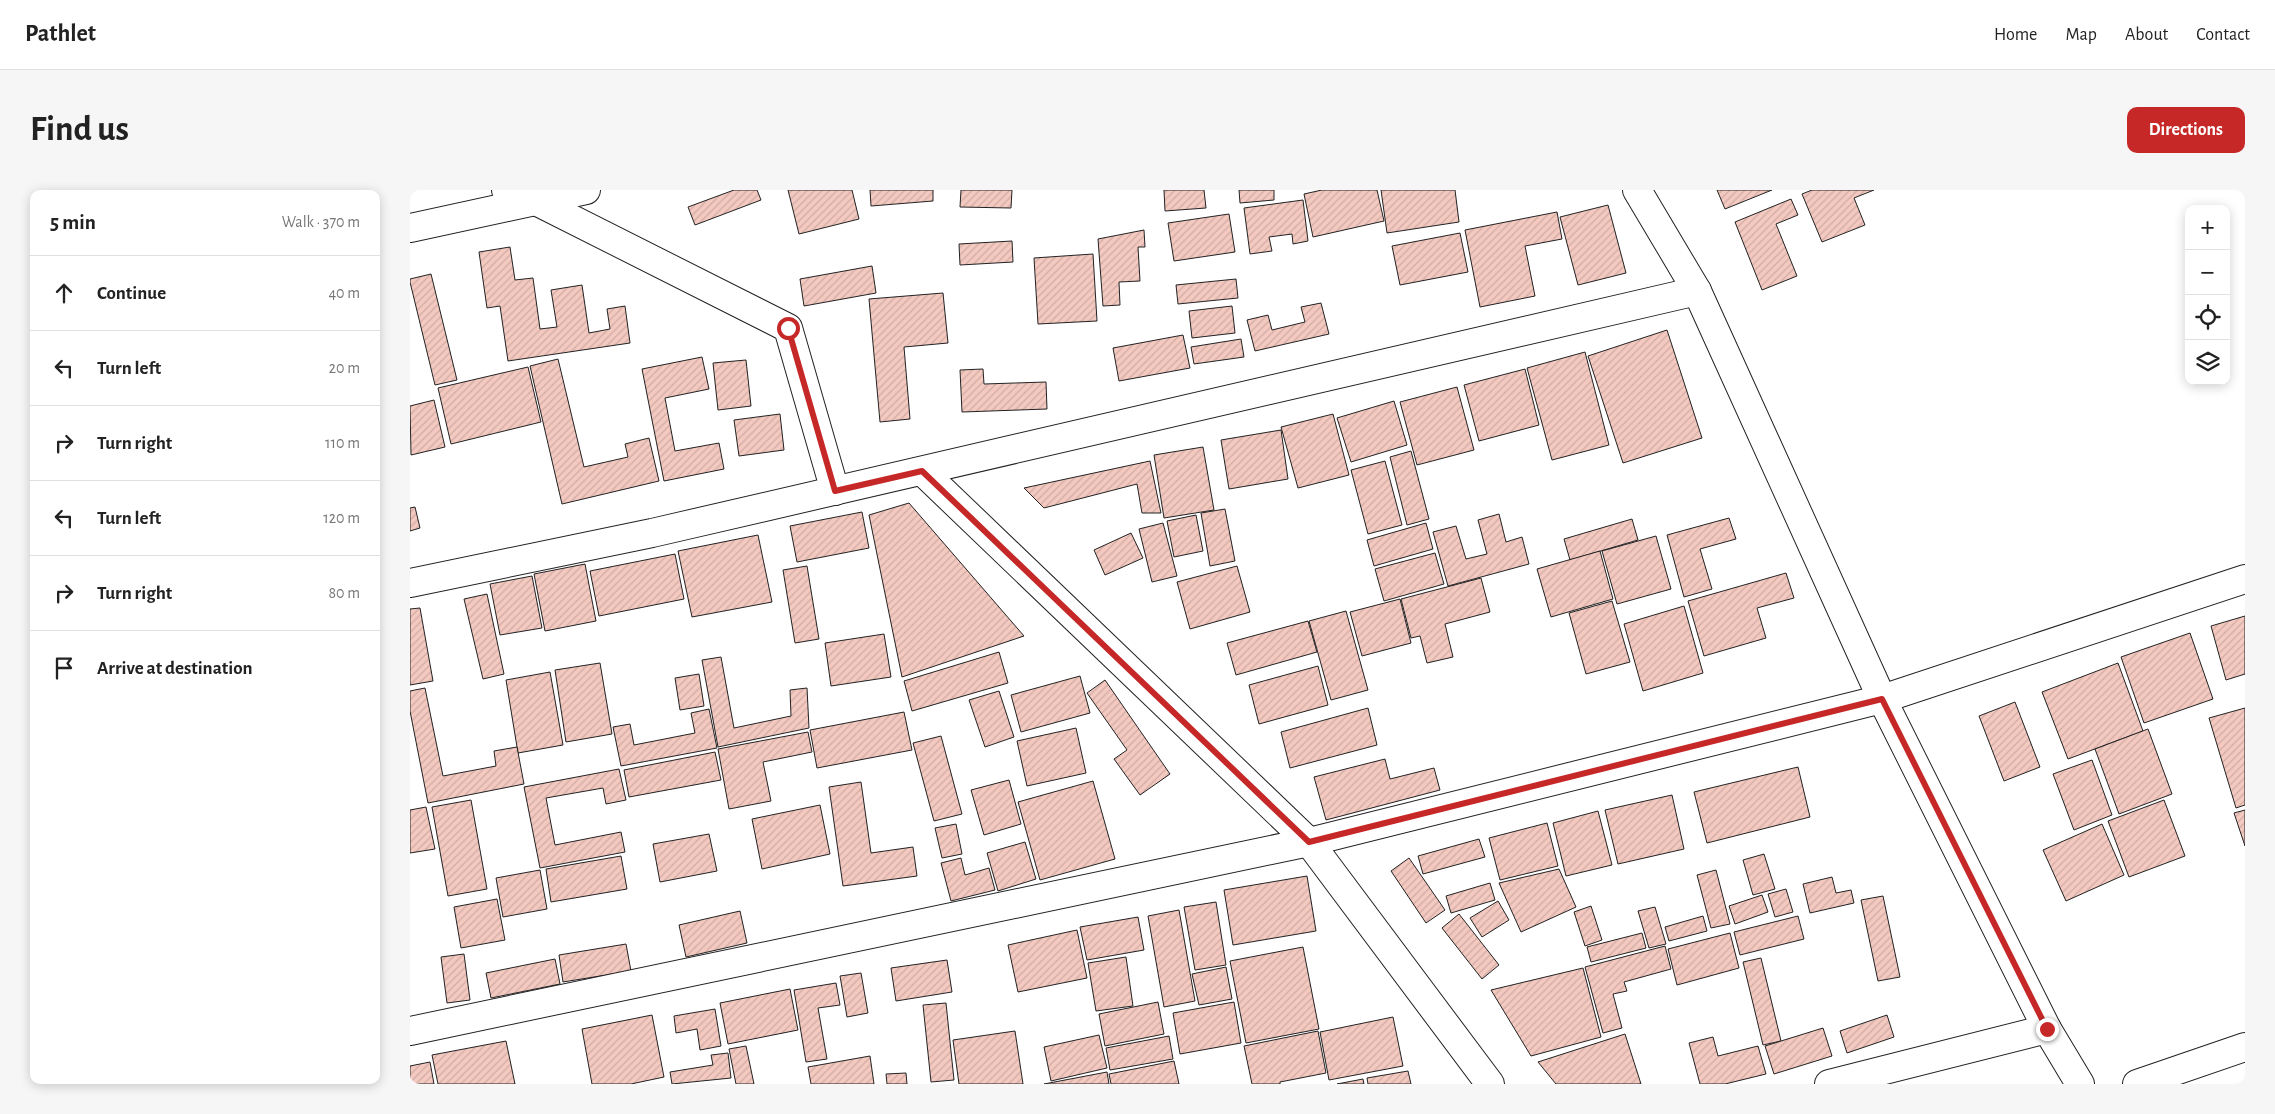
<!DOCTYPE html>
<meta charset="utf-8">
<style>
body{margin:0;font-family:"Alegreya Sans",sans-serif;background:#f6f6f6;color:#222}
.controls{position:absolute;right:15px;top:15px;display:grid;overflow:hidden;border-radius:10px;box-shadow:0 2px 12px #0003}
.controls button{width:45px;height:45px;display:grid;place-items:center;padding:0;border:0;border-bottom:1px solid #e0e0e0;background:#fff;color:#222;font:25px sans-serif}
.stop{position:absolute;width:15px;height:15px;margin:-11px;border:4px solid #c62828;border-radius:50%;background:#fff}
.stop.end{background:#c62828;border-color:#fff;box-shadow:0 1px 5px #0008}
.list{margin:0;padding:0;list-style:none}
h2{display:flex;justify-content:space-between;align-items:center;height:65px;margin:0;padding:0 20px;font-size:21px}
h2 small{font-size:16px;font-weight:400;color:#767676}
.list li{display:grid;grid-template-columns:32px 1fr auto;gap:15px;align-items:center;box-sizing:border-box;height:75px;padding:0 20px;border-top:1px solid #e0e0e0}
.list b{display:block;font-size:19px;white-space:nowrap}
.list em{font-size:16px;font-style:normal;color:#767676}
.icon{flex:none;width:28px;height:28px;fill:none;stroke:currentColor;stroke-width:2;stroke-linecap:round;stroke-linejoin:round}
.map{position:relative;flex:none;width:1835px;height:894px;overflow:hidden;border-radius:10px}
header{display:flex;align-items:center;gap:30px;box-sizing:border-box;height:70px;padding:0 25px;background:#fff;border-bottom:1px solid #e0e0e0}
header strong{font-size:24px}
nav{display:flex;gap:28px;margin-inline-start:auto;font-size:18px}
.intro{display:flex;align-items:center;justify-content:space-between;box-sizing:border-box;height:120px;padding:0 30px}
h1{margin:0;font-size:35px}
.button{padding:12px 22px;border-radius:10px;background:#c62828;color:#fff;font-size:18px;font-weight:700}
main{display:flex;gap:30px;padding:0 30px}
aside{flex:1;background:#fff;border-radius:10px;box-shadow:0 2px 12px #0003}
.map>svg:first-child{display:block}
.building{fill:url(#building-hatch);stroke:#222}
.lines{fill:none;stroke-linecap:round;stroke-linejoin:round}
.street-casing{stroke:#222;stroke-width:30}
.primary-casing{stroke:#222;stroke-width:30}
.street{stroke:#fff;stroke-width:28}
.primary{stroke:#fff;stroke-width:28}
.route{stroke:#c62828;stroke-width:6}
</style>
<header>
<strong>Pathlet</strong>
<nav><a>Home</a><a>Map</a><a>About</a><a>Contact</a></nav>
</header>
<div class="intro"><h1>Find us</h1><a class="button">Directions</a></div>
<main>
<aside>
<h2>5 min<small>Walk · 370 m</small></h2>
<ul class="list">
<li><svg class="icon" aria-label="ahead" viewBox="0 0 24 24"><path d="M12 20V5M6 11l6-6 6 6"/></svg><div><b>Continue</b></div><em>40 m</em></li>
<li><svg class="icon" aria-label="left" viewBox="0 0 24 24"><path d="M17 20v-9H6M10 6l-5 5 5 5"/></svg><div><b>Turn left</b></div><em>20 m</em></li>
<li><svg class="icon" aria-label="right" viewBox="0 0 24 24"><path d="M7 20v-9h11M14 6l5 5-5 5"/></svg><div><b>Turn right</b></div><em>110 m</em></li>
<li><svg class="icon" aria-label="left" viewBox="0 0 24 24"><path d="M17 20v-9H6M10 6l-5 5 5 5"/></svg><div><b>Turn left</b></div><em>120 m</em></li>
<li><svg class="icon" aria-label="right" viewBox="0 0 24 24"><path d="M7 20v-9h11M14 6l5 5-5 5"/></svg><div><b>Turn right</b></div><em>80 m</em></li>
<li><svg class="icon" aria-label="arrive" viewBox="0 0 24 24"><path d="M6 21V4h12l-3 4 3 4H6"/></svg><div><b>Arrive at destination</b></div></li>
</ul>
</aside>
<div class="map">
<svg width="1835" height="894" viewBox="0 0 1835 894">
<defs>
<pattern id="building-hatch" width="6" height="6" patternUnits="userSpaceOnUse" patternTransform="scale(1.25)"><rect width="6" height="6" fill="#f3c9c0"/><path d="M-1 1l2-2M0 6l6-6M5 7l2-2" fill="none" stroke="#d0aca5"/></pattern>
</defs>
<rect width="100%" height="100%" fill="#fff"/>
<g class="building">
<polygon points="324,0 347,0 351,10 285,35 278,17"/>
<polygon points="378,0 442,0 449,29 389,44"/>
<polygon points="460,0 523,0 523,11 461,16"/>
<polygon points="551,0 602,0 601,18 550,17"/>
<polygon points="754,0 794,0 796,18 755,21"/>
<polygon points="829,0 864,0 864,10 830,13"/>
<polygon points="912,0 967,0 974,31 903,47 894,4"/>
<polygon points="971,0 1045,0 1049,32 977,43"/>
<polygon points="1307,0 1362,0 1315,19"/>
<polygon points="1402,0 1464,0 1444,8 1455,35 1412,52 1392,4"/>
<polygon points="1381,9 1388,25 1366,34 1387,86 1352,100 1325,32"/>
<polygon points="893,10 898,51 883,54 882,44 859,47 862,61 840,64 834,18"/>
<polygon points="1198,15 1216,83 1168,95 1150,27"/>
<polygon points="1147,22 1152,49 1115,56 1125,106 1070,117 1055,40"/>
<polygon points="819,24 825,62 764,71 758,33"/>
<polygon points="734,40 735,57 728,57 730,91 709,92 710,115 693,116 688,49"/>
<polygon points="1050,43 1058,82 990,95 982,56"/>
<polygon points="602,51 603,72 550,75 549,54"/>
<polygon points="100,57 105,90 123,88 130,139 147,137 141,100 172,95 179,143 200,139 197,119 215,116 220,153 98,171 90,116 77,118 69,62"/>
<polygon points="683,64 687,131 628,134 624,68"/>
<polygon points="462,76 466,103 394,116 390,89"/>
<polygon points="21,84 47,190 25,195 0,92 0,89"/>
<polygon points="826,89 828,108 768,114 766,95"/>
<polygon points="533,103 538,153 494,157 500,229 470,232 459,109"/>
<polygon points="911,113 919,144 845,161 837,130 858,125 862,140 895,132 891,117"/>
<polygon points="822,116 825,143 782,148 779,121"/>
<polygon points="1257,140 1292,248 1213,273 1178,166"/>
<polygon points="773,145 780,178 709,191 703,158"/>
<polygon points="831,149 834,167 784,174 781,157"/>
<polygon points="1175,162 1199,255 1142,270 1117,178"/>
<polygon points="292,167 299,199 255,208 265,261 309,253 314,279 254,291 232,179"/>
<polygon points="148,169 174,277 218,267 215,254 239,248 249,291 152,314 120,176"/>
<polygon points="336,170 341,216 308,220 303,173"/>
<polygon points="118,177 131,232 41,254 28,198"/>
<polygon points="573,179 574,194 636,192 637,219 552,222 550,180"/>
<polygon points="1115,179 1129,235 1069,251 1054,195"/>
<polygon points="1047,197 1064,260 1007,275 990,212"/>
<polygon points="24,210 35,257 1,265 0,216"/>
<polygon points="984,211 997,255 941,272 927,228"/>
<polygon points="370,224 374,260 329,266 324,230"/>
<polygon points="923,224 939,285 888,298 871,237"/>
<polygon points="871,240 878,289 819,299 811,250"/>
<polygon points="793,257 804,320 754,328 744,265"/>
<polygon points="1001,261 1019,329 997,335 980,267"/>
<polygon points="740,271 751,323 732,323 727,294 634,318 614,298"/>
<polygon points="975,271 992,335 958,344 941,280"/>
<polygon points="499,313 614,446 492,487 459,325"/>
<polygon points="5,317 10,338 0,341 0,318"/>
<polygon points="815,319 825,371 800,376 791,323"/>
<polygon points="452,322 459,358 387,372 380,336"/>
<polygon points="1089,324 1096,352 1112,347 1119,374 1038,396 1023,342 1046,336 1056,369 1077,364 1068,330"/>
<polygon points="786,325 793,361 764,367 757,331"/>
<polygon points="1319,328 1326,349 1290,359 1302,399 1274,407 1257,345"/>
<polygon points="1222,329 1228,350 1160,370 1154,349"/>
<polygon points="753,333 767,386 742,392 729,339"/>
<polygon points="1016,333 1023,359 964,376 957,350"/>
<polygon points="721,343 733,368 695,385 684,360"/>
<polygon points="348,345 362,412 282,427 268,361"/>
<polygon points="1246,346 1261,399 1207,414 1192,361"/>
<polygon points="1190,361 1203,409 1141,427 1127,379"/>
<polygon points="1025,363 1034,394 974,411 965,379"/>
<polygon points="265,364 274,409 189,426 180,381"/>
<polygon points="175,374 186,431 135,441 124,384"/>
<polygon points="397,376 409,449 385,453 373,380"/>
<polygon points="827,376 840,422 780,439 767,392"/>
<polygon points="1376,383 1384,408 1347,418 1356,448 1294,466 1278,411"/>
<polygon points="122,386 132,438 90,445 80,394"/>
<polygon points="1071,388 1080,422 1035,434 1043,467 1017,473 1010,446 1001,448 991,409"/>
<polygon points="77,404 94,484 73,489 54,409"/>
<polygon points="990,409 1001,453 952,466 940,422"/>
<polygon points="1202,411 1220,472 1176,484 1159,423"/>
<polygon points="1274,416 1293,483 1233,501 1214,434"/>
<polygon points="10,418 23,491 0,495 0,419"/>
<polygon points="936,421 958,500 921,510 899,431"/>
<polygon points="1835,426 1835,484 1816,490 1801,436"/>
<polygon points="898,431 907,462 826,485 817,453"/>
<polygon points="1780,443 1803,509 1734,533 1711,467"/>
<polygon points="474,444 481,487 421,496 415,453"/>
<polygon points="589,462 598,493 502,521 494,491"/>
<polygon points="311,467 324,538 381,526 380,500 397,498 399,538 308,557 292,470"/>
<polygon points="190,473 202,544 156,552 145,480"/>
<polygon points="1708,473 1733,541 1658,569 1632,502"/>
<polygon points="908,476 918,515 849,534 839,495"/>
<polygon points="140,482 153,555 108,563 96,490"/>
<polygon points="289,484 294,516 270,520 265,488"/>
<polygon points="670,486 680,523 611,542 601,505"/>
<polygon points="695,490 760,584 730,605 704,569 717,560 677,503"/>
<polygon points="15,498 33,586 86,576 84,561 107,557 114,594 18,613 0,521 0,501"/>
<polygon points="589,501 604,547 575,557 559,510"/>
<polygon points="1605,512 1630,577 1594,591 1569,526"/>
<polygon points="958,518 967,555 880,578 871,542"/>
<polygon points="1835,518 1835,615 1826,618 1799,528"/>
<polygon points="299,519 307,558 211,576 203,537 220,534 224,555 285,543 281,523"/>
<polygon points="494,522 502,560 407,578 400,540"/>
<polygon points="666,538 676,583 617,596 607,551"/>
<polygon points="1738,539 1762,604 1709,624 1685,559"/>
<polygon points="398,542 402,562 353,572 361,611 319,619 308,559"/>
<polygon points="531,546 552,624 524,631 503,553"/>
<polygon points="305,562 311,590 219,607 214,580"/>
<polygon points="975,569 980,589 1024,578 1030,600 916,630 904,587"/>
<polygon points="1682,570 1702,625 1664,640 1643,584"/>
<polygon points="1388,577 1400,627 1297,653 1284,602"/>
<polygon points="209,579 216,610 196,614 193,598 136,608 145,655 211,642 215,662 130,678 114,597"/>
<polygon points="599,590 611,634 574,645 561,600"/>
<polygon points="683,591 705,669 630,690 608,612"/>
<polygon points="451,592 461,663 503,657 507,686 433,696 419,597"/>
<polygon points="1262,605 1274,659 1208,674 1195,620"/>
<polygon points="61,610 77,699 38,706 22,617"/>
<polygon points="1754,610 1775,666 1719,687 1698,631"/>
<polygon points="410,615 420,664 352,679 342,629"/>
<polygon points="16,617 25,659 0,663 0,620"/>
<polygon points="1835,620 1835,656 1824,623"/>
<polygon points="1188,621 1202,675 1156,686 1143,633"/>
<polygon points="1137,633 1148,676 1090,690 1079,648"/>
<polygon points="546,634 552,664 532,668 525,638"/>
<polygon points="1692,634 1714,685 1656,711 1633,660"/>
<polygon points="299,644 307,681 250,692 243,654"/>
<polygon points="1069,649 1075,667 1013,684 1008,666"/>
<polygon points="615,652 626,689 588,701 577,663"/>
<polygon points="1354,664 1365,699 1343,705 1333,670"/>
<polygon points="211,666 217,699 141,712 136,679"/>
<polygon points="551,668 555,685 579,678 585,700 541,711 531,673"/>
<polygon points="999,668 1035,720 1016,733 981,681"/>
<polygon points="1149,679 1166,717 1111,742 1089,693"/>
<polygon points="130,680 137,719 93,727 86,688"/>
<polygon points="1306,680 1320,734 1301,738 1287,685"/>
<polygon points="897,686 906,741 823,755 814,700"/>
<polygon points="1422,687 1426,703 1441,700 1444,713 1400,723 1393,694"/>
<polygon points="1080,693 1085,710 1041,723 1036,706"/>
<polygon points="1376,699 1383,722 1365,727 1358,704"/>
<polygon points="1352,705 1358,722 1325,734 1319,716"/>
<polygon points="1473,706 1490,787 1468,791 1451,710"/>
<polygon points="87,709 95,750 51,758 44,717"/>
<polygon points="1088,711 1099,730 1072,747 1060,728"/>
<polygon points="806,712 816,775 785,780 774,717"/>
<polygon points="1181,716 1192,750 1175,756 1164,722"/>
<polygon points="1245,717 1256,754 1239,758 1228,721"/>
<polygon points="769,720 785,811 754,817 738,726"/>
<polygon points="330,721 337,753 276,767 269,735"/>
<polygon points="1049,724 1089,775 1072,789 1032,738"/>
<polygon points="1293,726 1297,741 1259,751 1255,737"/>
<polygon points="1388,726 1394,749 1330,765 1324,742"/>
<polygon points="728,727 734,760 677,770 670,737"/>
<polygon points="667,740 677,788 608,802 598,755"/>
<polygon points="1232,743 1236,758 1181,772 1177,757"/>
<polygon points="1320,743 1329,778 1267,795 1258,759"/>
<polygon points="216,754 221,781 153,792 149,765"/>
<polygon points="1255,756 1261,779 1214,792 1217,801 1203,804 1212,838 1193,843 1175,777"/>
<polygon points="893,757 909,839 836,853 820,771"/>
<polygon points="54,764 60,810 37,813 31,767"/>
<polygon points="716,767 723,816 686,821 678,773"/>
<polygon points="1351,768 1371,851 1353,855 1333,772"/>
<polygon points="145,769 150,794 81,808 76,783"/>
<polygon points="537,770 542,802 486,811 481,778"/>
<polygon points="816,777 822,809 789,815 782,784"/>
<polygon points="1173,778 1191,847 1121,866 1081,800"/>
<polygon points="451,783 458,823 437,827 430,786"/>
<polygon points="426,793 430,815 408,818 417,869 396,872 384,800"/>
<polygon points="380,799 388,840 318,854 310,813"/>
<polygon points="748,812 754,844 695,856 689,824"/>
<polygon points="824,812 831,853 770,864 763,823"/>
<polygon points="536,813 544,890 521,892 513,815"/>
<polygon points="305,819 311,856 290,860 287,839 266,843 264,826"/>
<polygon points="242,825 254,887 221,894 182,894 172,839"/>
<polygon points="1477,825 1484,847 1437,863 1430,841"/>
<polygon points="983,827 993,876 919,890 910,842"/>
<polygon points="1413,838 1422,866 1364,884 1355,856"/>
<polygon points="605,841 613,894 549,894 543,850"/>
<polygon points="908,841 916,883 870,892 870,894 842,894 834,856"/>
<polygon points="1215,844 1231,894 1146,894 1128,872"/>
<polygon points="689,845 697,878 641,891 634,857"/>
<polygon points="759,846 763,869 700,880 696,858"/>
<polygon points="1303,847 1308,866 1348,856 1356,884 1315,894 1290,894 1279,853"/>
<polygon points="96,851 105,894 28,894 22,865"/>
<polygon points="336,856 344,894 326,894 319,859"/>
<polygon points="318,863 321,888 262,894 260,882 303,875 301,865"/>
<polygon points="460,866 464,894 401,894 398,877"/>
<polygon points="764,871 769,894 701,894 699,884"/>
<polygon points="20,872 24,894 0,894 0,876"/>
<polygon points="998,881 1001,894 958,894 957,888"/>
<polygon points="697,882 699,894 634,894"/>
<polygon points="496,883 497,894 477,894 476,884"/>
<polygon points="953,889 954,894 927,894"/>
</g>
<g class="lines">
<defs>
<g id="street">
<polyline points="96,0 126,11 378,138 425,301"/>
<polyline points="0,38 176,0"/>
<polyline points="512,281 899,652 1080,894"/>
<polyline points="0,393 242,343 1287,101"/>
<polyline points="0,841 899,652 1472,509 1835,389"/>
<polyline points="1419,894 1637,839"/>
<polyline points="1727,894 1835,857"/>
</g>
<polyline id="primary" points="1227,0 1287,101 1472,509 1637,839 1670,894"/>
</defs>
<use href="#street" class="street-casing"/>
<use href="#primary" class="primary-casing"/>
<use href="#street" class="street"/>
<use href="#primary" class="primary"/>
</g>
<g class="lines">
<polyline class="route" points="378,138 425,301 512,281 899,652 1472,509 1637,839"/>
</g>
</svg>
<div class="controls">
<button>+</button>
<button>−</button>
<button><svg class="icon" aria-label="locate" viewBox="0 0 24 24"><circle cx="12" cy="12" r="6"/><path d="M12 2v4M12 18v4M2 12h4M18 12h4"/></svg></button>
<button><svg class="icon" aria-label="layers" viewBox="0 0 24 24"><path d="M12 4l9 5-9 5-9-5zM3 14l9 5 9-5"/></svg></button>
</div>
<div class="stop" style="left:378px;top:138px"></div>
<div class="stop end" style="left:1637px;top:839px"></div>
</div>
</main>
